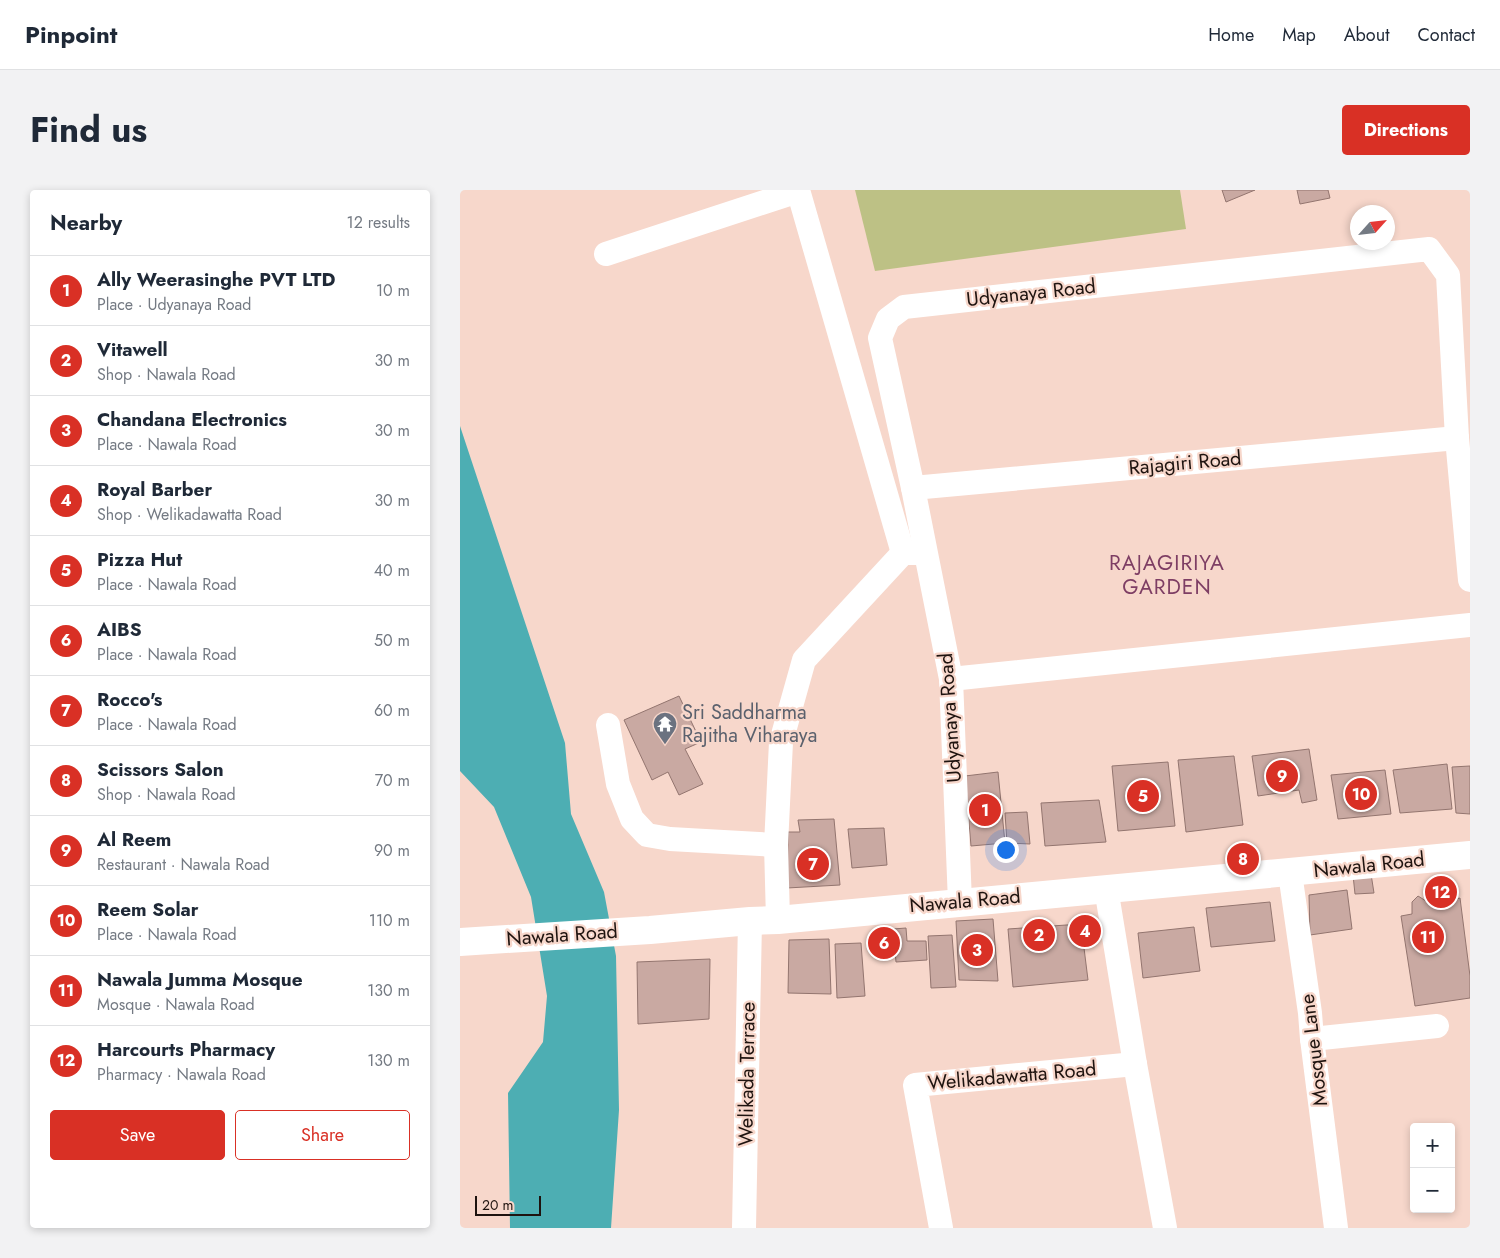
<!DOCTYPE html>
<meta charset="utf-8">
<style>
body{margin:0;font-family:Jost,sans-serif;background:#f2f2f3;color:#1f2937}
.controls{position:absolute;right:15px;bottom:15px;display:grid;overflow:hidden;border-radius:5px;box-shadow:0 2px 8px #0003}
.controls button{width:45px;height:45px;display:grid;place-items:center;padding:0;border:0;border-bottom:1px solid #e0e1e3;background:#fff;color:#1f2937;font:25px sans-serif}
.compass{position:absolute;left:890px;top:15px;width:45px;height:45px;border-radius:50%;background:#fff;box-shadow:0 2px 8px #0003;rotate:63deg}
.scale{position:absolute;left:15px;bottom:12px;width:66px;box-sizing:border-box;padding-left:5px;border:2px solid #1e130f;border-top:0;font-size:14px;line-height:18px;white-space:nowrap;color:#1e130f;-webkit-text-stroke:4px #f7d7cb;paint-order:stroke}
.you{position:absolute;left:545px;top:659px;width:18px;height:18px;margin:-12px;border:4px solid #fff;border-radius:50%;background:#1a73e8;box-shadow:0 0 0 8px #1a73e833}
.badge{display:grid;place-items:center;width:32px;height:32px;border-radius:50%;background:#d93025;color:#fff;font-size:16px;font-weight:700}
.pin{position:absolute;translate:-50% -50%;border:2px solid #fff;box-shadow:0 1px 5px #0006}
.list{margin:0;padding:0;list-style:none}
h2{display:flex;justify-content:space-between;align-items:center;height:65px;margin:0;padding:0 20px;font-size:21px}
h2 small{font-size:16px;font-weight:400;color:#747a83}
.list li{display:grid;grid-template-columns:32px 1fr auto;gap:15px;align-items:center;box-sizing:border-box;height:70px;padding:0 20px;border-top:1px solid #e0e1e3}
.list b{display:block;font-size:19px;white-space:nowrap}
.list p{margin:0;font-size:16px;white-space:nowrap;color:#747a83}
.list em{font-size:16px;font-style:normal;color:#747a83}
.actions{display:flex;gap:10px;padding:15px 20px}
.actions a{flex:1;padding:11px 0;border:1px solid #d93025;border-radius:5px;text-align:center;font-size:18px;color:#d93025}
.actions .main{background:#d93025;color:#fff}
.map{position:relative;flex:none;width:1010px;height:1038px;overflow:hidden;border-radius:5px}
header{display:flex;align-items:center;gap:30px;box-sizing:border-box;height:70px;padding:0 25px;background:#fff;border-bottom:1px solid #e0e1e3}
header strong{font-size:24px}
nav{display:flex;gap:28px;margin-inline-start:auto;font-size:18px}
.intro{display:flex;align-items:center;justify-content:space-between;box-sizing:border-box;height:120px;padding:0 30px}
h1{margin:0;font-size:35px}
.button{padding:12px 22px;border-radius:5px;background:#d93025;color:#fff;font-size:18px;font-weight:700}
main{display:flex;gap:30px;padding:0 30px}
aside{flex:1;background:#fff;border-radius:5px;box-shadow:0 2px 8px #0003}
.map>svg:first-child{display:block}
.green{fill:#bdc185}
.water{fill:#4daeb3}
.building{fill:#c9a9a2;stroke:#93756f}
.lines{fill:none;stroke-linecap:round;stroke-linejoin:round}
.minor{stroke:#fff;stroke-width:24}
.major{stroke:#fff;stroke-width:28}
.labels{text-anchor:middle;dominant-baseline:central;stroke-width:4.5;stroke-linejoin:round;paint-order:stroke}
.street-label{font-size:20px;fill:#1e130f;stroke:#f7d7cb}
.worship-label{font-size:20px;fill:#5b616d;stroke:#f7d7cb;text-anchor:start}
.neighbourhood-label{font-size:21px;letter-spacing:1px;fill:#7e3e64;stroke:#f7d7cb}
</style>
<header>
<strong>Pinpoint</strong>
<nav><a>Home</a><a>Map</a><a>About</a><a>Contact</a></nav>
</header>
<div class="intro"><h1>Find us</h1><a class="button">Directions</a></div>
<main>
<aside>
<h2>Nearby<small>12 results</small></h2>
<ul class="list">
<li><span class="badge">1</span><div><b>Ally Weerasinghe PVT LTD</b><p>Place · Udyanaya Road</p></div><em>10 m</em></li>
<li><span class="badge">2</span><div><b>Vitawell</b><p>Shop · Nawala Road</p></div><em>30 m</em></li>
<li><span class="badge">3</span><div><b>Chandana Electronics</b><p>Place · Nawala Road</p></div><em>30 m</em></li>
<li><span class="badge">4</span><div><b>Royal Barber</b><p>Shop · Welikadawatta Road</p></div><em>30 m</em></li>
<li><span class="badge">5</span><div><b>Pizza Hut</b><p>Place · Nawala Road</p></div><em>40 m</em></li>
<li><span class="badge">6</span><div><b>AIBS</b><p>Place · Nawala Road</p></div><em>50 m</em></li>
<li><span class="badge">7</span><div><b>Rocco's</b><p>Place · Nawala Road</p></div><em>60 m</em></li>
<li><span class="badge">8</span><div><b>Scissors Salon</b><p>Shop · Nawala Road</p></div><em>70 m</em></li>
<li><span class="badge">9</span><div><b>Al Reem</b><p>Restaurant · Nawala Road</p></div><em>90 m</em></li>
<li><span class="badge">10</span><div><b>Reem Solar</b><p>Place · Nawala Road</p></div><em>110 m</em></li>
<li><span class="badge">11</span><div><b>Nawala Jumma Mosque</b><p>Mosque · Nawala Road</p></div><em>130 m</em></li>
<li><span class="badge">12</span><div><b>Harcourts Pharmacy</b><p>Pharmacy · Nawala Road</p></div><em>130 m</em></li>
</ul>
<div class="actions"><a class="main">Save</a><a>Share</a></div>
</aside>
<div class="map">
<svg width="1010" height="1038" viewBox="0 0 1010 1038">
<rect width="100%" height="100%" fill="#f7d7cb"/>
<polygon class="green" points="395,0 720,0 726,39 415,81"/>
<polygon class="water" points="0,236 105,553 111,624 144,702 156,766 159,920 151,1038 50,1038 48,903 83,852 87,806 71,707 34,617 0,581"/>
<g class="building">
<polygon points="762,0 795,0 766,12"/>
<polygon points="837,0 868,0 870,8 840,14"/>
<polygon points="219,506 241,552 225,559 243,594 219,605 208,582 192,590 164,530"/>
<polygon points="849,559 857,610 842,613 839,600 798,606 792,566"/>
<polygon points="774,566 783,635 726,642 718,570"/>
<polygon points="708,572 715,636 658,641 652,576"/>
<polygon points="987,574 992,619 940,623 933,580"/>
<polygon points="1010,576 1010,624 996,623 992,577"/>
<polygon points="925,580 931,624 878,629 871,585"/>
<polygon points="538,582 545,653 511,656 505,586"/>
<polygon points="639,610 646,652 585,656 581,613"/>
<polygon points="567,622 570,654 547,653 545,623"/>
<polygon points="374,629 380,695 327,698 328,642 340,642 338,630"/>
<polygon points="424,638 427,675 392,678 388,639"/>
<polygon points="911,684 914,703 895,704 893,685"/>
<polygon points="887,700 892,739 850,745 849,705"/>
<polygon points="958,706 966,711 974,707 986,712 1000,708 1010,786 1010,808 955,816 941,726 952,724 952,712"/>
<polygon points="810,712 815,751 751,757 746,718"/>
<polygon points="533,729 538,791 499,790 496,731"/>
<polygon points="621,734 628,790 553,797 548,739"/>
<polygon points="734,737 740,781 683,788 678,743"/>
<polygon points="446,738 447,751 466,751 467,770 436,772 433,739"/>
<polygon points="415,740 431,740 433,767 417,768"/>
<polygon points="492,745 496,797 471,798 468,746"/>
<polygon points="369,749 371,804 328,803 329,750"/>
<polygon points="401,753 405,806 377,808 375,754"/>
<polygon points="250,769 249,829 178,834 177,772"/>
</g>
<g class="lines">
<g class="minor">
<polyline points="338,0 443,363 459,363"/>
<polyline points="146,64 338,1"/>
<polyline points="453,298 997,248"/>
<polyline points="491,489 1010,435"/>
<polyline points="148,535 158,594 172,629 187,645 210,649 316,655"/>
<polyline points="830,683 850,823 852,849 876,1038"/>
<polyline points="646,698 675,874 705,1038"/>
<polyline points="500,712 491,489 453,298 420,148 428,129 444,117 969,59 988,85 997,248 1010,390"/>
<polyline points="318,730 316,655 321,552 344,470 443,363"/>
<polyline points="852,849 977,836"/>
<polyline points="284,1038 290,731"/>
<polyline points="481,1038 455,895 675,874"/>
</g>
<path class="major" d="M0,752L190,740L290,731L318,730C548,707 779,688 1010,665"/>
</g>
<defs>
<symbol id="temple-pin" viewBox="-11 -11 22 30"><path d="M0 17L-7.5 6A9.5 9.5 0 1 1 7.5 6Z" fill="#6b7280" stroke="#f7d7cb"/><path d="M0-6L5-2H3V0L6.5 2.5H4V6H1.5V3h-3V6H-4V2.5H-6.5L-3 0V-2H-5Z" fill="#fff"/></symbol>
</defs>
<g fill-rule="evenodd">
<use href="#temple-pin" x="191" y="520" width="28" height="38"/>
</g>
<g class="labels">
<g class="street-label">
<text transform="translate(571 103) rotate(-6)">Udyanaya Road</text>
<text transform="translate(725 273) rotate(-5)">Rajagiri Road</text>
<text transform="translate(490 528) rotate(-94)">Udyanaya Road</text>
<text transform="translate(909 675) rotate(-6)">Nawala Road</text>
<text transform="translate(505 711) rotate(-5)">Nawala Road</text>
<text transform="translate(102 745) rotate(-4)">Nawala Road</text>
<text transform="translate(854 860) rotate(-97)">Mosque Lane</text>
<text transform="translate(287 884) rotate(-89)">Welikada Terrace</text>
<text transform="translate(552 886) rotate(-5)">Welikadawatta Road</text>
</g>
<g class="worship-label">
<text x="222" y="522">Sri Saddharma<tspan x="222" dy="23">Rajitha Viharaya</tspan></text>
</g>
<g class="neighbourhood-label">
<text x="707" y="373">RAJAGIRIYA<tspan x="707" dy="24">GARDEN</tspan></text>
</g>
</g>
</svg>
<div class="controls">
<button>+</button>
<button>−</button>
</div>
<svg class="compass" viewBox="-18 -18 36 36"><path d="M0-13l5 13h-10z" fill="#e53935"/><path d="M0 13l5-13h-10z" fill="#747a83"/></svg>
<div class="scale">20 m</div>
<div class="you"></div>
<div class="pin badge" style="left:525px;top:620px">1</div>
<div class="pin badge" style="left:579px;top:745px">2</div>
<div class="pin badge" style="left:517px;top:760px">3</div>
<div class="pin badge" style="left:625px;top:741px">4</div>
<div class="pin badge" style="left:683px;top:606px">5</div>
<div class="pin badge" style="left:424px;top:753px">6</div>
<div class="pin badge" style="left:353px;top:674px">7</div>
<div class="pin badge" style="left:783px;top:669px">8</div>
<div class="pin badge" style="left:822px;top:586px">9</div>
<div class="pin badge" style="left:901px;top:604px">10</div>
<div class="pin badge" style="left:968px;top:747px">11</div>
<div class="pin badge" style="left:981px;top:702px">12</div>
</div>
</main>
